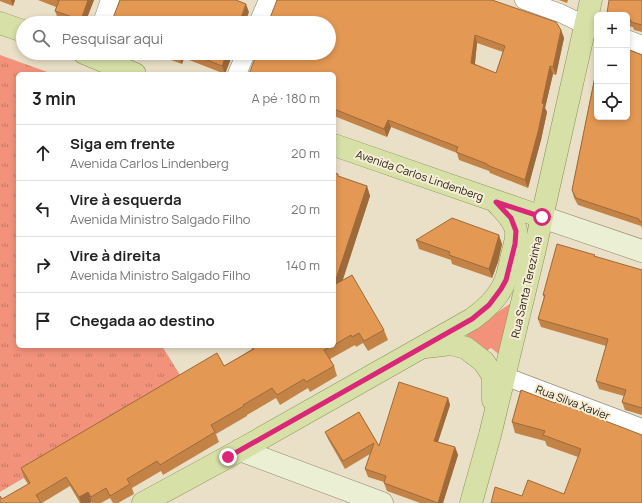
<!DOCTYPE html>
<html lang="pt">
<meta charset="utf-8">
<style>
body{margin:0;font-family:Manrope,sans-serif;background:#f6f6f6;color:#222}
.controls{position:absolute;right:12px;top:12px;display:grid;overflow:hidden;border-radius:6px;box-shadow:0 2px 6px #0003}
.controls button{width:36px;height:36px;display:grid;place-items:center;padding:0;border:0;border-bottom:1px solid #e0e0e0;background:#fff;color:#222;font:20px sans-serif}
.stop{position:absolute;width:12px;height:12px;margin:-9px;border:3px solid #db2777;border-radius:50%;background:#fff}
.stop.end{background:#db2777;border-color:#fff;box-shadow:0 1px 4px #0008}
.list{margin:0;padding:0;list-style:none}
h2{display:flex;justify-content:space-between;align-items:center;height:52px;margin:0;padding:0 16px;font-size:17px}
h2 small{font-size:13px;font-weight:400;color:#767676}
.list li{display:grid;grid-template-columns:26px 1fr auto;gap:12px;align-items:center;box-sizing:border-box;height:56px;padding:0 16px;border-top:1px solid #e0e0e0}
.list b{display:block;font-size:15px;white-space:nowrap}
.list p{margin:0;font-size:13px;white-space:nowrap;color:#767676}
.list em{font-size:13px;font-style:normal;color:#767676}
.icon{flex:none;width:22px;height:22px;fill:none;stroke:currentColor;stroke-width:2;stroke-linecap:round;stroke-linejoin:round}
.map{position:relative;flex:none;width:642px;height:503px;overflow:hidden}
.search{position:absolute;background:#fff;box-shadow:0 2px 6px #0003;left:16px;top:16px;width:320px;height:44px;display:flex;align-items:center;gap:10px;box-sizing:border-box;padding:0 14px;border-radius:22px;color:#767676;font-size:15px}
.panel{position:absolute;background:#fff;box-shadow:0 2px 6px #0003;left:16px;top:72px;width:320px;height:276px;border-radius:6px}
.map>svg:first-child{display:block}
.grass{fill:url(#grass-tufts)}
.garden{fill:#f3927b}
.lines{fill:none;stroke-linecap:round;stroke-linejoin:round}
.street-casing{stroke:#8f866f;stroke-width:19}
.secondary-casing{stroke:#8f866f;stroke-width:23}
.primary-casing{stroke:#889150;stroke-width:23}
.street{stroke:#fff;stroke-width:18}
.secondary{stroke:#ebefd3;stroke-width:22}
.primary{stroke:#d6e0a7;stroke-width:22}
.wall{fill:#c38347;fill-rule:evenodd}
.shaded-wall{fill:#9f6a3a}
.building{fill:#e39853;stroke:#9f6a3a;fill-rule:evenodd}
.route{stroke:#db2777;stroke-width:5}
.labels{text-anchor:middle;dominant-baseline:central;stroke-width:4;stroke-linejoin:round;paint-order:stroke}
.street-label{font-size:11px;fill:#28241b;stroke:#f7edd4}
</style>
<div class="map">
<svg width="642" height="503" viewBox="0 0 642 503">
<defs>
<pattern id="grass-tufts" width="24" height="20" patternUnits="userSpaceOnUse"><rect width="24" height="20" fill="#f3927b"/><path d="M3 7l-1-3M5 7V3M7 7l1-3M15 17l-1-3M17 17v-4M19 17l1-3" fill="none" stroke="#c57764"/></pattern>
</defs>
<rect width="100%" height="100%" fill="#e9e0c7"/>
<polygon class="grass" points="0,55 53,74 18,74 18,346 162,346 185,383 0,492"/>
<polygon class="garden" points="511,303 501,356 491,348 486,351 467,343 467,333"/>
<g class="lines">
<defs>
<g id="street">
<polyline points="524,0 560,13 585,25 597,29"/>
<polyline points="102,23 110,0"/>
<polyline points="258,23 268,0"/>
<polyline points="627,39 642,45"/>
<polyline points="237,74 246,53"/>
<polyline points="504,376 642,428"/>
</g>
<g id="secondary">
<polyline points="542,217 642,251"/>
<polyline points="240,450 382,503"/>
</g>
<g id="primary">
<polyline points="0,23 23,31"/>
<polyline points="84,53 135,74"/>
<polyline points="334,145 542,217"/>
<polyline points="426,347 451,344 466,348 484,362 493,376 493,400"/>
<path d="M143,503L235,453L472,319C486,309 500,296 506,279C509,271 510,263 512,255C514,247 517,238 516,230C513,218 504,211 496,202"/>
<polyline points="471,503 490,435 535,249 542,217 591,0"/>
</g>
</defs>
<use href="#street" class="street-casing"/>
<use href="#secondary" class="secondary-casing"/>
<use href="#primary" class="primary-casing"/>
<use href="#street" class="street"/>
<use href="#secondary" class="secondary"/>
<use href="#primary" class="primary"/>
</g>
<g class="wall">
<polygon points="0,0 15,0 13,6 0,1"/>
<polygon points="38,0 94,0 85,23 70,23 58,19 55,11 56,7"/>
<polygon points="559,0 568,0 567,3"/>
<polygon points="642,0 642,32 634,30 633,27 627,26 627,15 608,15 607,13"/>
<path d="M329,23L561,30L564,38L556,75L553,74L545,108L547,112L541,140L528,188L490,173L489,171L459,160L457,153L391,127L387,137L334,116V74ZM477,43L503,52L496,73L475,64Z"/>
<polygon points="138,53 147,53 145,56"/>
<polygon points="152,53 233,53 225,74 184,58 182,64"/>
<polygon points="642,55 642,229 641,226 578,205 574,198 572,190 596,70 595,67"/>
<polygon points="334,173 339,177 367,186 370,196 342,281 384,330 388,340 368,351 363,343 356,347 355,345 330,359 334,366 337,376 310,392 308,388 280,405 276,398 247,415 247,416 216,434 219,442 163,475 161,471 132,488 134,494 118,503 113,503 110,498 101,503 92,503 92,502 89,503 80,503 70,486 42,503 0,503 2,499 28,484 24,478 21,468 224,366 252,349 250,346 334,346"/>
<polygon points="416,240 502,244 498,262 492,278 452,264 451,260 419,249"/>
<polygon points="595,255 595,257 642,270 642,415 625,410 622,402 624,396 599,389 596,381 606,346 541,327 538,319 544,298 543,295"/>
<polygon points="521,390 642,503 522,496 564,494 578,457 547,446 545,441 515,433 512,422"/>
<polygon points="448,398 450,405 438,442 455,447 458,455 443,503 420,503 387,491 384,483 384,482 368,477 365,469 370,454 345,469 328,439 325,432 359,412 379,446"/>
</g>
<g class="shaded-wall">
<polygon points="11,0 15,0 13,6"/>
<polygon points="88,0 94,0 85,23 82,23 81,20"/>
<polygon points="246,4 249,12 245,23 239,23"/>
<polygon points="561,30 564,38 556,75 553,67"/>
<polygon points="475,35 477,43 474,71 471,63"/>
<polygon points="180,53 182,53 184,58 182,64 179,57"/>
<polygon points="227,53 233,53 225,74 222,66"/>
<polygon points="550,66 553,74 545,108 547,112 541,140 528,188 525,180"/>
<polygon points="388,120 391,127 387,137 384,129"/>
<polygon points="367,186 370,196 338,295 334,285"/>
<polygon points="499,235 502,244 498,262 492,278 489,269"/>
<polygon points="448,398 450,405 436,448 434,441"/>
<polygon points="455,447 458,455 443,503 438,503"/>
<polygon points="88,492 92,502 89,503 81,503 79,497"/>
</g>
<g class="building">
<polygon points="57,0 88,0 81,20 55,11 59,1"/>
<polygon points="120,0 236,0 246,4 239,23 111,23"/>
<path d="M277,0H492L556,22L561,30L553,67L550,66L542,103L544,104L538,132L525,180L487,165V164L456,152L458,147L388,120L384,129L334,109V74H249L257,53H329V23H268ZM475,35L505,46L496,73L471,63Z"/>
<polygon points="609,0 642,0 642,25 631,22 631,20 627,19 627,15 614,15 607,13"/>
<polygon points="627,49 642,55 642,222 639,221 639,219 576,198 572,190 597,67 595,67 597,58 597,117 627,117"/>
<polygon points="169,53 180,53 179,57"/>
<polygon points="189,53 227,53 222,66"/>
<polygon points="334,173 338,174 338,176 367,186 334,285"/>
<polygon points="452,218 499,235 494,253 489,269 449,255 450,252 416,240"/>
<polygon points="557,244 595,255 594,256 642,270 642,408 622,402 626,390 596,381 608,339 538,319 545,295 543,295"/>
<polygon points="352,275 384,330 364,341 359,333 352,337 351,335 334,345 334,285"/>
<polygon points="252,346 331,346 324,350 334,366 306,382 304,379 277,395 272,388 243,405 244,406 211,425 215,432 160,465 157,461 127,479 130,484 110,496 106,488 91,497 88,492 79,497 66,477 36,495 41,503 0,503 0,496 2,499 30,483 21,468 217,353 224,366 254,349"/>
<polygon points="399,382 448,398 434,441 455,447 438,503 384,483 386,476 365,469 374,443 343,461 325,432 359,412 379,446"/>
<polygon points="521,390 555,403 556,402 642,435 642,503 491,503 495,487 522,496 528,480 564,494 581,449 543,435 545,431 512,422"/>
</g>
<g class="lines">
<polyline class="route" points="228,457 472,319 489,305 501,289 506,280 515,244 516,231 511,218 496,202 542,217"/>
</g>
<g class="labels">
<g class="street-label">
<text transform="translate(420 175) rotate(19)">Avenida Carlos Lindenberg</text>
<text transform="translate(526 287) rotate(-77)">Rua Santa Terezinha</text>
<text transform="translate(573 402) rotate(21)">Rua Silva Xavier</text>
</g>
</g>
</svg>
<div class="controls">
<button>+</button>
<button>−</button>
<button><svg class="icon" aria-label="locate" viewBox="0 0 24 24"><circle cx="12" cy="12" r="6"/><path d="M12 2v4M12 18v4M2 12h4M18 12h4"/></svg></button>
</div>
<div class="stop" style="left:542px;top:217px"></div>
<div class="stop end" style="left:228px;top:457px"></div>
<div class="search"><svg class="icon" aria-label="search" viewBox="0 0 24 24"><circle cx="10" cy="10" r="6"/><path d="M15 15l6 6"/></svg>Pesquisar aqui</div>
<section class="panel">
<h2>3 min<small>A pé · 180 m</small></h2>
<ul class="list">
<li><svg class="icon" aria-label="ahead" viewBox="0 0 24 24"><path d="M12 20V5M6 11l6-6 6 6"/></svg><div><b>Siga em frente</b><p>Avenida Carlos Lindenberg</p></div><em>20 m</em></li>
<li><svg class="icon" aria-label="left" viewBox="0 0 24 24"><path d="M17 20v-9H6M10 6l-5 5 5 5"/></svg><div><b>Vire à esquerda</b><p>Avenida Ministro Salgado Filho</p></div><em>20 m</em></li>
<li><svg class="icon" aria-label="right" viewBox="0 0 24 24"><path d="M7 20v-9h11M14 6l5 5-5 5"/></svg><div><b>Vire à direita</b><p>Avenida Ministro Salgado Filho</p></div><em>140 m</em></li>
<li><svg class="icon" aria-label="arrive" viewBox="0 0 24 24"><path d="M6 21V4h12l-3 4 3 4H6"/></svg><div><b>Chegada ao destino</b></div></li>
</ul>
</section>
</div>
